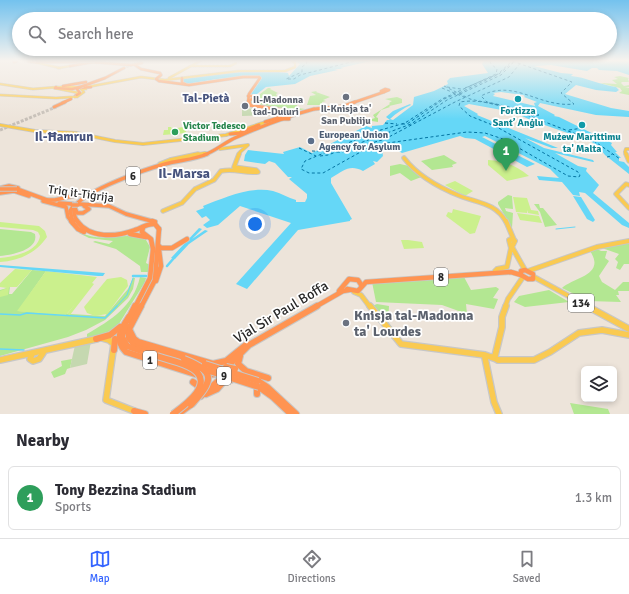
<!DOCTYPE html>
<meta charset="utf-8">
<style>
body{margin:0;font-family:Signika,sans-serif;background:#f2f2f3;color:#2b2b33}
.controls{position:absolute;right:12px;bottom:12px;display:grid;overflow:hidden;border-radius:6px;box-shadow:0 2px 6px #0003}
.controls button{width:36px;height:36px;display:grid;place-items:center;padding:0;border:0;border-bottom:1px solid #e1e1e2;background:#fff;color:#2b2b33;font:20px sans-serif}
.you{position:absolute;left:255px;top:224px;width:14px;height:14px;margin:-10px;border:3px solid #fff;border-radius:50%;background:#1a73e8;box-shadow:0 0 0 6px #1a73e833}
.badge{display:grid;place-items:center;width:26px;height:26px;border-radius:50%;background:#3464ff;color:#fff;font-size:13px;font-weight:700}
.pin{position:absolute;translate:-50% -33px;filter:drop-shadow(0 1px 2px #0008)}
.pin::after{content:'';position:absolute;top:21px;width:14px;height:12px;background:inherit;clip-path:polygon(0 0,100% 0,50% 100%)}
.list{margin:0;padding:0;list-style:none}
h2{display:flex;justify-content:space-between;align-items:center;height:52px;margin:0;padding:0 16px;font-size:17px}
h2 small{font-size:13px;font-weight:400;color:#7c7c81}
.list li{display:grid;grid-template-columns:26px 1fr auto;gap:12px;align-items:center;box-sizing:border-box;height:64px;margin:0 8px 8px;padding:0 8px;border:1px solid #e1e1e2;border-radius:6px}
.list b{display:block;font-size:15px;white-space:nowrap}
.list p{margin:0;font-size:13px;white-space:nowrap;color:#7c7c81}
.list em{font-size:13px;font-style:normal;color:#7c7c81}
.icon{flex:none;width:22px;height:22px;fill:none;stroke:currentColor;stroke-width:2;stroke-linecap:round;stroke-linejoin:round}
.map{position:relative;flex:none;width:629px;height:414px;overflow:hidden}
.search{position:absolute;background:#fff;box-shadow:0 2px 6px #0003;left:12px;right:12px;top:12px;height:44px;display:flex;align-items:center;gap:10px;box-sizing:border-box;padding:0 14px;border-radius:22px;color:#7c7c81;font-size:15px}
.sheet{height:124px;background:#fff}
nav{display:flex;justify-content:space-around;align-items:center;box-sizing:border-box;height:56px;border-top:1px solid #e1e1e2;background:#fff;font-size:11px;color:#7c7c81}
nav a{display:grid;justify-items:center;gap:2px}
nav .on{color:#3464ff}
.map>svg:first-child{display:block}
.green{fill:#b3e792}
.cemetery{fill:#c5d8b0}
.pitch{fill:#cbf08d}
.water{fill:#65d7f7;fill-rule:evenodd}
.lines{fill:none;stroke-linecap:round;stroke-linejoin:round}
.stream-far1{stroke:#65d7f7;stroke-width:1}
.stream{stroke:#65d7f7;stroke-width:1.5}
.canal{stroke:#65d7f7;stroke-width:2.5}
.ferry{stroke:#0474a2;stroke-width:1;stroke-dasharray:3 2.5;stroke-linecap:butt}
.highway-tunnel-far1{stroke:#c6bfb7;stroke-width:2.5;stroke-dasharray:2.5 1;stroke-linecap:butt}
.highway-tunnel{stroke:#c6bfb7;stroke-width:3;stroke-dasharray:3 1.5;stroke-linecap:butt}
.major-far4-casing{stroke:#c7c7c7;stroke-width:3}
.major-far3-casing{stroke:#c7c7c7;stroke-width:4}
.major-far2-casing{stroke:#c7c7c7;stroke-width:5.5}
.major-far1-casing{stroke:#c7c7c7;stroke-width:6}
.major-casing{stroke:#c7c7c7;stroke-width:8}
.highway-far4-casing{stroke:#c7c7c7;stroke-width:3.5}
.highway-far3-casing{stroke:#c7c7c7;stroke-width:4.5}
.highway-far2-casing{stroke:#c7c7c7;stroke-width:5.5}
.highway-far1-casing{stroke:#c7c7c7;stroke-width:6}
.highway-casing{stroke:#c7c7c7;stroke-width:8}
.major-far4{stroke:#faca51;stroke-width:2}
.major-far3{stroke:#faca51;stroke-width:2.5}
.major-far2{stroke:#faca51;stroke-width:3.5}
.major-far1{stroke:#faca51;stroke-width:4}
.major{stroke:#faca51;stroke-width:5.5}
.highway-far4{stroke:#ff9452;stroke-width:2.5}
.highway-far3{stroke:#ff9452;stroke-width:3}
.highway-far2{stroke:#ff9452;stroke-width:3.5}
.highway-far1{stroke:#ff9452;stroke-width:4.5}
.highway{stroke:#ff9452;stroke-width:6}
.major-bridge-casing{stroke:#c7c7c7;stroke-width:3;stroke-linecap:butt}
.highway-bridge-far2-casing{stroke:#c7c7c7;stroke-width:3.5;stroke-linecap:butt}
.highway-bridge-far1-casing{stroke:#c7c7c7;stroke-width:5.5;stroke-linecap:butt}
.highway-bridge-casing{stroke:#c7c7c7;stroke-width:8;stroke-linecap:butt}
.major-bridge{stroke:#faca51;stroke-width:2}
.highway-bridge-far2{stroke:#ff9452;stroke-width:2.5}
.highway-bridge-far1{stroke:#ff9452;stroke-width:3.5}
.highway-bridge{stroke:#ff9452;stroke-width:6}
.worship-dot{fill:#6b7280;stroke:#fff;stroke-width:1.5}
.culture-dot{fill:#0f9aa8;stroke:#fff;stroke-width:1.5}
.leisure-dot{fill:#2e9e5b;stroke:#fff;stroke-width:1.5}
.service-dot{fill:#5c6f8a;stroke:#fff;stroke-width:1.5}
.labels{text-anchor:middle;dominant-baseline:central;stroke-width:3.5;stroke-linejoin:round;paint-order:stroke}
.far-worship-label{font-size:10px;font-weight:bold;fill:#5b616d;stroke:#fff;text-anchor:start}
.far-culture-label{font-size:10px;font-weight:bold;fill:#0d838f;stroke:#fff}
.far-leisure-label{font-size:10px;font-weight:bold;fill:#27864d;stroke:#fff;text-anchor:start}
.far-service-label{font-size:10px;font-weight:bold;fill:#4e5e75;stroke:#fff;text-anchor:start}
.shield{fill:#fff;stroke:#696969;stroke-width:1}
.shield-label{font-size:11px;font-weight:bold;fill:#292929}
.far-quarter-label{font-size:12px;font-weight:bold;fill:#47537d;stroke:#fff}
.street-label{font-size:12px;fill:#292929;stroke:#fff}
.far-district-label{font-size:13px;font-weight:bold;fill:#47537d;stroke:#fff}
.quarter-label{font-size:14px;font-weight:bold;fill:#47537d;stroke:#fff}
.near-street-label{font-size:14px;fill:#292929;stroke:#fff}
.near-worship-label{font-size:14px;font-weight:bold;fill:#5b616d;stroke:#fff;text-anchor:start}
</style>
<div class="map">
<svg width="629" height="414" viewBox="0 0 629 414">
<rect width="100%" height="100%" fill="#ede4da"/>
<g class="green">
<polygon points="620,76 629,78 628,79 629,82 622,82 621,83 624,86 629,85 629,87 625,87 629,88 629,95 619,93 622,91 620,88 600,83 617,84 612,80 618,79 614,77"/>
<polygon points="268,88 271,88 270,89 278,93 276,94 277,96 267,102 289,103 289,105 297,105 297,108 305,109 296,111 251,105 250,101 256,98 255,100 258,100 260,94"/>
<polygon points="317,91 316,92 330,97 323,100 326,101 322,102 322,105 307,105 310,96 316,95 311,92"/>
<polygon points="397,97 402,99 402,103 389,106 390,107 381,110 376,117 378,118 378,122 360,119 357,118 361,116 369,120 375,118 373,115 390,104 389,103 392,101 385,99"/>
<polygon points="444,155 457,163 452,165 453,167 432,170 421,161"/>
<polygon points="400,164 409,166 424,176 411,181 400,173 390,176 390,166"/>
<polygon points="508,195 512,196 513,209 505,208 506,211 513,213 512,228 498,204 498,202"/>
<polygon points="534,204 539,204 540,208 543,208 557,225 545,227 540,212"/>
<path d="M0,229L31,232L35,234C39,250 11,255 0,256Z"/>
<path d="M81,232C101,245 126,229 146,240L150,247L146,263L150,265L149,272H141L140,266L116,249L93,242L95,241L109,244L113,241L89,238L79,233Z"/>
<polygon points="629,242 629,264 624,264 620,270 616,268 618,262 615,259 619,254 602,248"/>
<path d="M597,249L601,251H607L605,258L609,261L599,276L602,282L615,290L623,282H629V291H618L619,295H616L621,302L588,301L562,288C575,277 606,275 590,251Z"/>
<polygon points="32,270 46,271 18,311 105,316 128,289 133,278 135,278 133,289 128,298 105,320 86,330 68,337 0,356 0,290 10,287 9,294 12,294"/>
<path d="M140,277L146,278L145,282L117,327L104,335L78,341L87,338V334C111,320 133,307 140,277Z"/>
<polygon points="464,277 471,290 496,287 499,289 493,298 498,299 494,309 466,304 467,314 442,305 376,302 372,282 416,281"/>
<polygon points="549,290 569,302 525,307 514,302 519,296"/>
<polygon points="377,304 389,306 388,322 400,337 399,339 372,306"/>
<polygon points="72,359 70,368 67,369 65,374 54,378 51,372 62,366 61,361"/>
<polygon points="570,403 608,409 610,414 574,414"/>
</g>
<g class="cemetery">
<polygon points="253,108 271,110 273,115 242,116 242,110"/>
<polygon points="91,341 87,364 70,368 75,345"/>
</g>
<g class="pitch">
<polygon points="168,127 171,127 172,129 183,127 187,133 163,135 164,130 168,130"/>
<path d="M488,160C506,161 515,165 529,176L507,181L488,165Z"/>
<polygon points="455,181 473,191 465,196 445,185"/>
<polygon points="513,197 527,198 531,210 538,211 539,215 528,213 527,210 527,213 516,212"/>
<polygon points="453,209 481,216 475,233 470,234 446,216 448,212 452,213"/>
<polygon points="517,213 539,216 542,223 520,220"/>
<path d="M0,222L39,226L45,231L47,237C36,253 19,261 0,262V258C13,257 38,252 40,236L38,232L33,230L0,227Z"/>
<polygon points="401,240 408,240 422,242 424,248 404,249"/>
<polygon points="15,269 32,270 17,287 9,287 8,295 0,297 0,291 7,288 0,287 0,283"/>
<polygon points="46,271 97,277 92,283 94,284 70,315 67,314 76,303 65,316 17,311"/>
<polygon points="121,277 127,280 128,286 107,314 95,316 87,313 84,307 107,279"/>
</g>
<g class="water">
<path d="M295,61H371L340,68L343,69H334L338,70L310,76L295,84L266,87L257,94H251L262,78L260,76L217,79L187,84L184,83L183,79C218,74 253,69 288,73L289,76L300,64Z"/>
<path d="M484,61H629V75L617,71L599,70L597,68H592L587,71L551,65L534,66L561,73L573,74L571,76C585,77 601,85 616,87L619,90L616,92L596,90L576,85L565,94L611,108L629,111V117L596,115L540,103L538,106L555,115L554,116L559,117L612,143L611,145L617,152H615L621,158H619V161L624,162L629,167V174L605,155L597,145L588,140L533,121L513,112L469,104L464,106L478,114L477,115L558,148H552L525,138L544,148L593,160L594,162H593L555,153L578,166L587,168L586,171L599,185L593,193L629,223V228L622,225L585,193L579,192L580,196L573,195L562,182L539,180L537,176L559,178L550,169L485,136L482,137L535,164L527,167L475,139L465,138L460,136L402,153L389,145L379,147L382,150L383,156L377,162L373,161L375,164L363,171C349,164 344,171 331,178V183L352,219L350,220V221L298,230L247,289L236,284L291,223L240,206L218,225L207,228L203,225L210,220L206,216L202,218L196,211L204,208L203,206C224,198 250,186 273,191C281,193 288,198 296,200V202H305L307,198V194L289,179L292,177H288L275,163L269,161L265,164L244,161L245,155L248,150L284,154L283,152L300,147L312,153L366,126L372,128V126L383,125L387,120H390L386,117L393,111L410,104L411,105C404,108 396,113 390,119L393,120L413,105L414,97L434,91L448,84L447,81L450,78L488,73L482,64ZM501,92L523,95L525,96L524,97L537,102L534,103L535,106L493,96L495,94L493,93Z"/>
<polygon points="573,196 581,197 595,220 593,222 587,219"/>
<polygon points="199,228 202,229 192,239 205,230 208,231 189,244 175,259 171,258"/>
<polygon points="0,265 105,273 103,276 98,276 0,267"/>
</g>
<g class="lines">
<g class="stream-far1">
<polyline points="556,229 575,227"/>
<polyline points="116,307 127,295 133,278"/>
</g>
<g class="stream">
<polyline points="0,314 20,315 27,313 105,318 117,306"/>
<polyline points="0,349 24,350"/>
</g>
<g class="canal">
<polyline points="167,266 174,258"/>
<polyline points="133,276 146,276"/>
</g>
<g class="ferry">
<polyline points="306,61 307,63 302,67 302,72 286,79 294,79 300,75 355,61"/>
<path d="M490,61L491,64L497,69L496,74L442,99L405,123L374,132L305,161L301,169L309,173H323L373,145L467,132L485,133L503,139L568,176L579,177L580,175L578,172L495,126L470,116L459,106L460,102C476,99 497,104 512,109C521,112 529,117 539,115L536,113L487,102L481,96C514,78 539,108 574,104L561,93L572,82L512,61"/>
<polyline points="444,86 470,99 506,107"/>
<polyline points="447,87 461,89"/>
<polyline points="442,88 464,97"/>
<polyline points="465,88 498,74 512,61"/>
<polyline points="459,93 499,74 513,62"/>
<polyline points="511,108 517,110"/>
<polyline points="527,115 594,141 620,159"/>
<polyline points="385,123 397,124"/>
<polyline points="402,124 407,124 444,99 456,94"/>
<polyline points="569,130 583,128"/>
<polyline points="299,148 316,156"/>
<polyline points="312,151 334,152"/>
<polyline points="337,152 342,152 385,139 455,102 509,77 522,61"/>
<polyline points="320,156 328,155 411,124 447,100 501,75 515,61"/>
<polyline points="607,157 611,156 612,154"/>
</g>
<polyline class="highway-tunnel-far1" points="123,68 143,61"/>
<polyline class="highway-tunnel" points="0,130 56,107"/>
<defs>
<g id="major-far4">
<polyline points="34,62 60,68"/>
<polyline points="190,66 230,66 236,63"/>
<polyline points="58,68 70,66"/>
<polyline points="169,78 200,61"/>
<polyline points="0,84 33,89 58,87"/>
<polyline points="60,87 81,87"/>
<polyline points="87,87 141,77 165,80 239,71 285,71 295,67 295,63 292,61"/>
<polyline points="54,88 79,93 77,94"/>
<polyline points="0,95 56,98 72,97"/>
<polyline points="77,97 84,92 81,89 86,89"/>
</g>
<g id="major-far3">
<polyline points="0,125 35,131 76,133 115,141 143,144 226,135 263,123"/>
<polyline points="220,149 248,145 240,152 239,155"/>
<polyline points="193,155 205,153"/>
<polyline points="627,155 625,152 626,149 629,149"/>
</g>
<g id="major-far2">
<polyline points="626,154 629,161"/>
<path d="M404,158C417,175 440,188 460,196C478,203 496,203 506,222"/>
<polyline points="160,164 170,160 198,154"/>
<polyline points="629,185 626,184 616,194 629,208"/>
<path d="M163,211L182,203L195,189L214,180L221,171C236,168 245,174 258,172L256,170L234,167L239,154"/>
</g>
<g id="major-far1">
<polyline points="506,221 514,240"/>
<polyline points="495,271 497,269 507,267 511,248 509,240 511,239 515,241 512,247 525,270"/>
<polyline points="528,271 597,247 629,241"/>
<polyline points="534,277 589,307"/>
<polyline points="354,292 361,295 370,307"/>
<polyline points="505,307 508,299 523,277"/>
</g>
<g id="major">
<polyline points="370,306 401,344 485,355 499,360"/>
<polyline points="587,306 629,329"/>
<polyline points="102,338 109,340 114,344 106,400 134,411"/>
<polyline points="32,354 30,359 33,361 39,359 43,353"/>
<polyline points="492,357 495,356 502,327 502,317 506,306"/>
<polyline points="485,358 494,402 499,414"/>
<polyline points="0,360 96,339"/>
<polyline points="498,360 534,360 550,352 579,333 602,330 629,335"/>
</g>
<g id="highway-far4">
<polyline points="14,62 17,61"/>
<polyline points="31,62 81,62"/>
<polyline points="91,62 131,65 142,63"/>
<polyline points="135,65 141,69 160,73 161,75 159,77"/>
<polyline points="70,66 93,62"/>
<polyline points="182,78 182,83 185,84"/>
<polyline points="159,81 189,85 243,77 259,77 260,78 249,94 248,103"/>
<polyline points="63,86 86,82"/>
<polyline points="83,86 105,78 124,68"/>
<polyline points="56,87 55,88 72,89 80,87"/>
<polyline points="80,88 91,87"/>
<polygon points="385,89 389,90 384,92 381,91"/>
<polyline points="75,96 80,93 77,89 79,87"/>
<polyline points="248,96 256,96 249,101 250,103"/>
<polyline points="62,103 71,99"/>
<polyline points="352,103 384,92"/>
</g>
<g id="highway-far3">
<polyline points="248,102 248,105 297,112"/>
<polyline points="249,102 250,104"/>
<polyline points="54,107 65,102"/>
<polyline points="315,109 344,106 355,102"/>
<polyline points="281,119 289,119"/>
<polyline points="265,122 281,117"/>
<polyline points="241,132 259,125"/>
<polyline points="230,134 242,133"/>
<path d="M204,155C216,151 225,142 237,137C262,126 288,116 314,109"/>
</g>
<g id="highway-far2">
<polyline points="0,188 9,186 18,188"/>
<polyline points="17,189 47,200"/>
<polyline points="0,193 14,191 29,196"/>
<polyline points="46,200 55,200 90,192"/>
<polyline points="43,201 66,207 68,217 72,222"/>
<polyline points="59,203 73,204"/>
<polyline points="79,204 109,206 126,214 155,222"/>
<polyline points="75,208 77,213 83,213 89,209 84,206"/>
<polyline points="73,222 70,211 74,205"/>
<path d="M78,222C74,217 72,210 76,205C87,190 146,169 165,164C179,160 193,160 207,154"/>
</g>
<g id="highway-far1">
<polyline points="71,221 78,229 84,232"/>
<polyline points="73,221 73,223"/>
<path d="M77,221C90,239 116,237 135,230C142,228 147,223 155,224L159,229"/>
<polyline points="152,221 155,222"/>
<polyline points="130,234 146,237"/>
<polyline points="159,246 161,248 172,248 187,239"/>
<polygon points="525,270 533,274 533,279 528,279 521,275 521,271"/>
<polyline points="156,281 161,266 159,250"/>
<polyline points="347,289 358,291 366,282 511,272 521,275"/>
<polyline points="339,291 349,279 358,280 362,286"/>
<polyline points="135,307 150,278 153,249 151,239 142,232 143,227"/>
<polyline points="141,307 155,280 159,229"/>
<polyline points="315,307 343,291 349,290"/>
</g>
<g id="highway">
<polyline points="141,306 129,329 129,338 135,345 187,360"/>
<path d="M129,317C121,329 114,340 126,352L198,375L217,374"/>
<polyline points="128,320 135,306"/>
<polyline points="125,326 122,337 127,346 158,357"/>
<polyline points="130,331 134,339 138,342 213,364 226,361 247,344"/>
<polyline points="96,339 110,335 120,327"/>
<polyline points="114,350 115,339"/>
<polyline points="240,356 238,364 246,371 268,378"/>
<polyline points="226,368 249,345 317,306"/>
<polyline points="258,381 267,387 296,414"/>
<polyline points="193,382 200,387"/>
<polyline points="259,387 273,397 291,414"/>
<polyline points="257,390 257,394"/>
<polyline points="206,394 217,389 224,381 231,380"/>
<polyline points="201,396 224,376"/>
<polyline points="134,411 145,414"/>
<polyline points="178,414 193,403"/>
</g>
</defs>
<use href="#major-far4" class="major-far4-casing"/>
<use href="#major-far3" class="major-far3-casing"/>
<use href="#major-far2" class="major-far2-casing"/>
<use href="#major-far1" class="major-far1-casing"/>
<use href="#major" class="major-casing"/>
<use href="#highway-far4" class="highway-far4-casing"/>
<use href="#highway-far3" class="highway-far3-casing"/>
<use href="#highway-far2" class="highway-far2-casing"/>
<use href="#highway-far1" class="highway-far1-casing"/>
<use href="#highway" class="highway-casing"/>
<use href="#major-far4" class="major-far4"/>
<use href="#major-far3" class="major-far3"/>
<use href="#major-far2" class="major-far2"/>
<use href="#major-far1" class="major-far1"/>
<use href="#major" class="major"/>
<use href="#highway-far4" class="highway-far4"/>
<use href="#highway-far3" class="highway-far3"/>
<use href="#highway-far2" class="highway-far2"/>
<use href="#highway-far1" class="highway-far1"/>
<use href="#highway" class="highway"/>
<defs>
<polyline id="major-bridge" points="74,97 76,97"/>
<g id="highway-bridge-far2">
<polyline points="28,61 34,62"/>
<polyline points="77,61 95,61"/>
<polyline points="159,81 156,79 161,75 160,73"/>
<polyline points="80,87 83,86"/>
</g>
<g id="highway-bridge-far1">
<polyline points="0,189 17,189"/>
<polyline points="72,205 78,205"/>
</g>
<g id="highway-bridge">
<path d="M157,356C168,360 183,362 193,369C215,384 185,405 173,414"/>
<path d="M184,359C217,372 213,381 191,405"/>
<polyline points="205,364 258,381"/>
<polyline points="191,365 259,387"/>
<polyline points="226,367 235,369"/>
</g>
</defs>
<use href="#major-bridge" class="major-bridge-casing"/>
<use href="#highway-bridge-far2" class="highway-bridge-far2-casing"/>
<use href="#highway-bridge-far1" class="highway-bridge-far1-casing"/>
<use href="#highway-bridge" class="highway-bridge-casing"/>
<use href="#major-bridge" class="major-bridge"/>
<use href="#highway-bridge-far2" class="highway-bridge-far2"/>
<use href="#highway-bridge-far1" class="highway-bridge-far1"/>
<use href="#highway-bridge" class="highway-bridge"/>
</g>
<linearGradient id="sky" x2="0" y2="1"><stop stop-color="#73c2ee"/><stop offset="0.51" stop-color="#f7f3ee"/><stop offset="1" stop-color="#f7f3ee" stop-opacity="0"/></linearGradient>
<rect width="629" height="119" fill="url(#sky)"/>
<g class="worship-dot">
<circle cx="346" cy="97" r="4"/>
<circle cx="245" cy="106" r="4"/>
<circle cx="346" cy="323" r="4"/>
</g>
<g class="culture-dot">
<circle cx="518" cy="99" r="4"/>
<circle cx="582" cy="125" r="4"/>
</g>
<circle class="leisure-dot" cx="175" cy="132" r="4"/>
<circle class="service-dot" cx="311" cy="141" r="4"/>
<g class="labels">
<g class="far-worship-label">
<text x="253" y="100">Il-Madonna<tspan x="253" dy="12">tad-Duluri</tspan></text>
<text x="346" y="109" text-anchor="middle">Il-Knisja ta'<tspan x="346" dy="12">San Publiju</tspan></text>
</g>
<g class="far-culture-label">
<text x="518" y="111">Fortizza<tspan x="518" dy="12">Sant’ Anġlu</tspan></text>
<text x="582" y="137">Mużew Marittimu<tspan x="582" dy="12">ta' Malta</tspan></text>
</g>
<g class="far-leisure-label">
<text x="183" y="126">Victor Tedesco<tspan x="183" dy="12">Stadium</tspan></text>
</g>
<g class="far-service-label">
<text x="319" y="135">European Union<tspan x="319" dy="12">Agency for Asylum</tspan></text>
</g>
<g class="shield">
<rect x="126" y="167" width="14" height="18" rx="3"/>
<rect x="434" y="268" width="14" height="18" rx="3"/>
<rect x="568" y="294" width="26" height="18" rx="3"/>
<rect x="143" y="351" width="14" height="18" rx="3"/>
<rect x="217" y="367" width="14" height="18" rx="3"/>
</g>
<g class="shield-label">
<text x="133" y="176">6</text>
<text x="441" y="277">8</text>
<text x="581" y="303">134</text>
<text x="150" y="360">1</text>
<text x="224" y="376">9</text>
</g>
<g class="far-quarter-label">
<text x="206" y="98">Tal-Pietà</text>
</g>
<g class="street-label">
<text transform="translate(81 194) rotate(8)">Triq it-Tiġrija</text>
</g>
<g class="far-district-label">
<text x="64" y="137">Il-Ħamrun</text>
</g>
<g class="quarter-label">
<text x="184" y="173">Il-Marsa</text>
</g>
<g class="near-street-label">
<text transform="translate(281 312) rotate(-31)">Vjal Sir Paul Boffa</text>
</g>
<g class="near-worship-label">
<text x="354" y="315">Knisja tal-Madonna<tspan x="354" dy="16">ta' Lourdes</tspan></text>
</g>
</g>
</svg>
<div class="controls">
<button><svg class="icon" aria-label="layers" viewBox="0 0 24 24"><path d="M12 4l9 5-9 5-9-5zM3 14l9 5 9-5"/></svg></button>
</div>
<div class="you"></div>
<div class="pin badge" style="left:506px;top:171px;background:#2e9e5b">1</div>
<div class="search"><svg class="icon" aria-label="search" viewBox="0 0 24 24"><circle cx="10" cy="10" r="6"/><path d="M15 15l6 6"/></svg>Search here</div>
</div>
<section class="sheet">
<h2>Nearby<small></small></h2>
<ul class="list">
<li><span class="badge" style="background:#2e9e5b">1</span><div><b>Tony Bezzina Stadium</b><p>Sports</p></div><em>1.3 km</em></li>
</ul>
</section>
<nav>
<a class="on"><svg class="icon" aria-label="map" viewBox="0 0 24 24"><path d="M3 6l6-2 6 2 6-2v14l-6 2-6-2-6 2zM9 4v14M15 6v14"/></svg>Map</a>
<a><svg class="icon" aria-label="directions" viewBox="0 0 24 24"><path d="M12 3l9 9-9 9-9-9zM9 14v-3h6M13 9l2 2-2 2"/></svg>Directions</a>
<a><svg class="icon" aria-label="saved" viewBox="0 0 24 24"><path d="M7 4h10v16l-5-4-5 4z"/></svg>Saved</a>
</nav>
